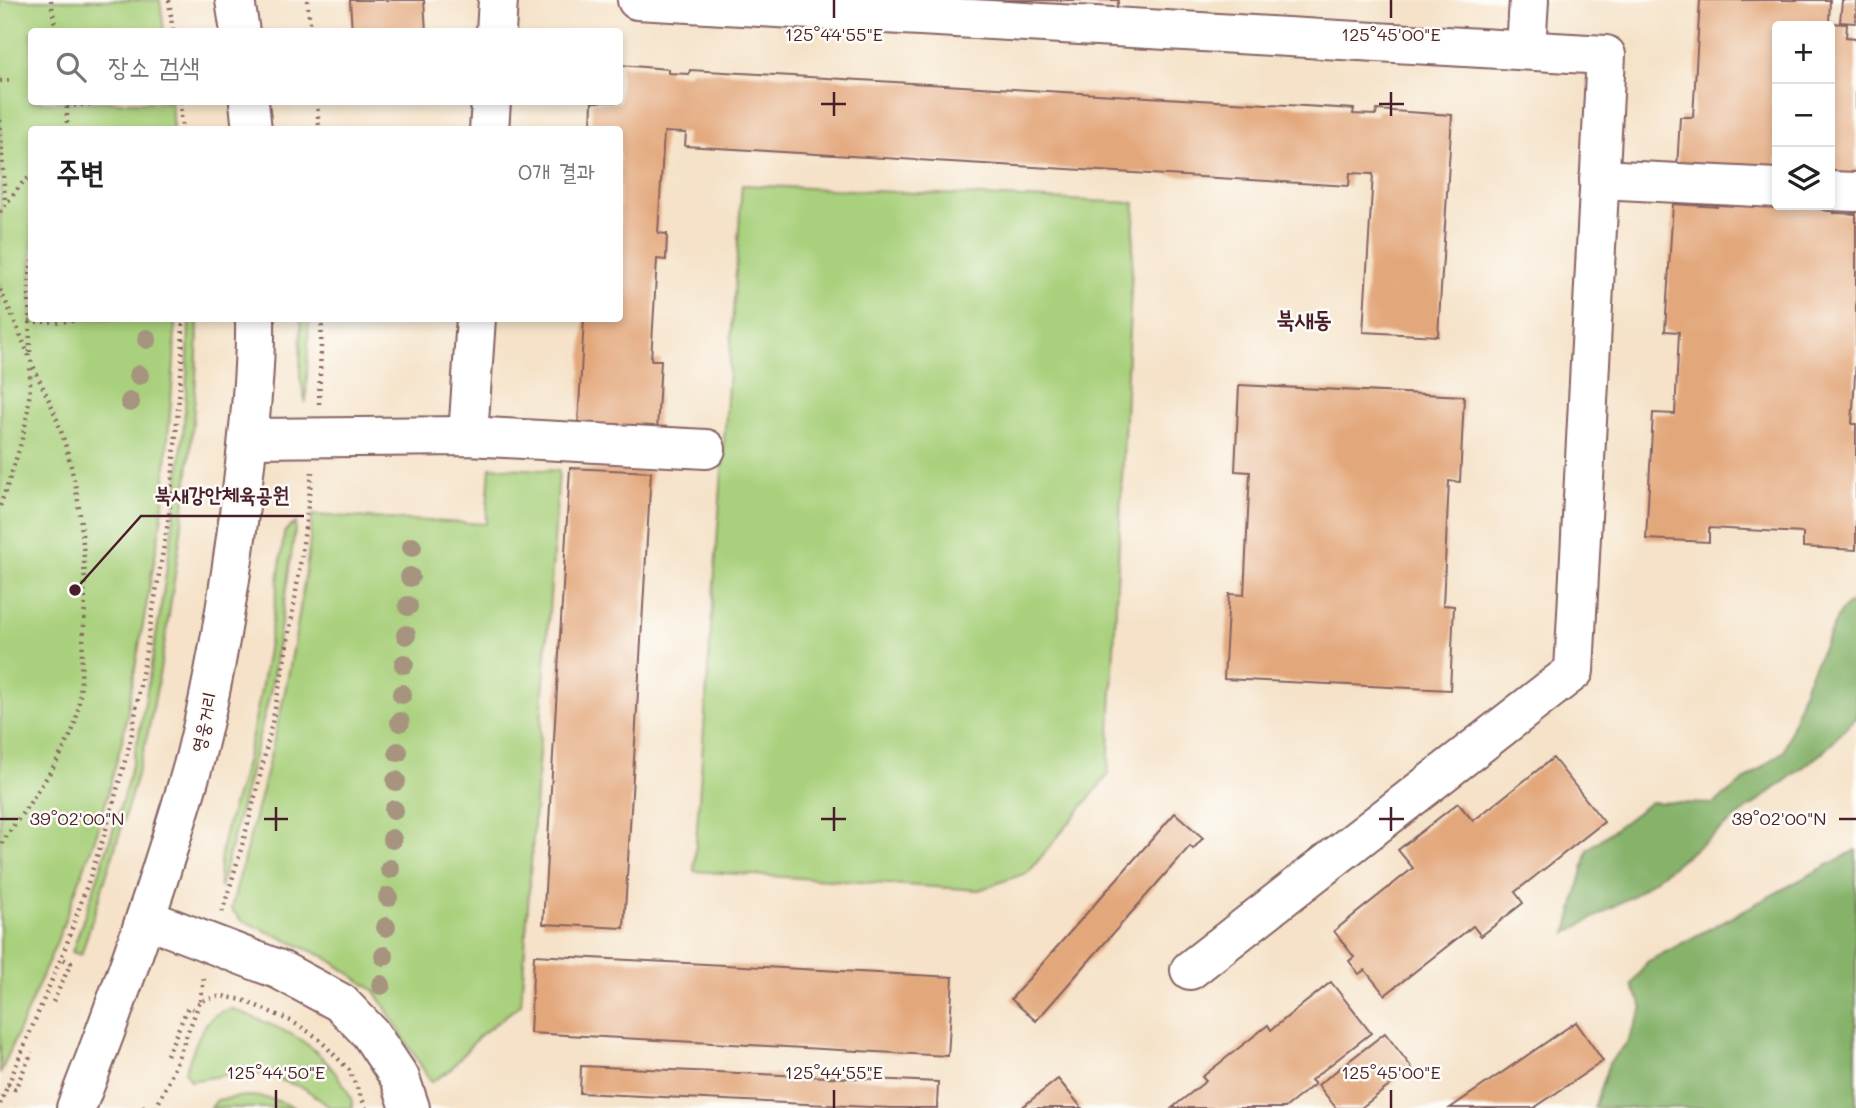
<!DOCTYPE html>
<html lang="ko">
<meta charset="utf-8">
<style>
body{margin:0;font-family:Mali,"Poor Story",sans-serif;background:#f2f2f2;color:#222}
.controls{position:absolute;right:21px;top:21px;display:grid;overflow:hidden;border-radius:7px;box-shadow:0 4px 10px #0003}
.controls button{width:63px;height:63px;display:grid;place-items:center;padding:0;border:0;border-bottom:2px solid #e0e0e0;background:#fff;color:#222;font:35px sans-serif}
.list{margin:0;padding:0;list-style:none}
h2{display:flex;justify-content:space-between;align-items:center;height:91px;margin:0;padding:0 28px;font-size:30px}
h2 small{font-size:23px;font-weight:400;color:#767676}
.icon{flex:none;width:38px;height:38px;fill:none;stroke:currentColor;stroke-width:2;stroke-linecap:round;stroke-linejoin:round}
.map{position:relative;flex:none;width:1856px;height:1108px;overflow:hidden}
.search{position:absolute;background:#fff;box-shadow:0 4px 10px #0003;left:28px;top:28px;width:595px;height:77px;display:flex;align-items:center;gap:18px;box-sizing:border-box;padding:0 24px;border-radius:7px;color:#767676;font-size:26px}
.panel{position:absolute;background:#fff;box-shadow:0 4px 10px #0003;left:28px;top:126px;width:595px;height:196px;border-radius:7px}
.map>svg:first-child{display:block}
.green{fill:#a9d07b;stroke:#7a7853;stroke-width:2}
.forest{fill:#86b26b;stroke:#68684b;stroke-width:2}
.building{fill:#e3a77b}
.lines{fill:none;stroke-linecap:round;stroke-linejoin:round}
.minor-casing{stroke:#866362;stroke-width:42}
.major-casing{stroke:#866362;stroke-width:42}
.path{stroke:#866362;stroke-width:4.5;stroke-dasharray:2 5;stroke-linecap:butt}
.minor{stroke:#fff;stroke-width:38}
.major{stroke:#fff;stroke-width:38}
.tree{fill:#a6947f}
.ticks{fill:none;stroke:#4a1f2b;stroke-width:2.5}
.labels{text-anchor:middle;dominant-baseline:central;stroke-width:5;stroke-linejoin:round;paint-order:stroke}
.street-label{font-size:19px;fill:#4a1f2b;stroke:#fdfcf7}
.quarter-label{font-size:23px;font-weight:bold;fill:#4a1f2b;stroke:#fdfcf7}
.ticks-label{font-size:18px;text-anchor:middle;fill:#4a1f2b;stroke:#fdfcf7;stroke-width:5;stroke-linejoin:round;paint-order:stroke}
.leader{fill:none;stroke:#4a1f2b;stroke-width:2.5}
.callout-dot{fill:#4a1f2b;stroke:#fdfcf7;stroke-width:2.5}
.callout-label{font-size:21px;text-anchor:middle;font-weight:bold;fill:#4a1f2b;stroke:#fdfcf7;stroke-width:5;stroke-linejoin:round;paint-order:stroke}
</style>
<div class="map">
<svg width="1856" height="1108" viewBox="0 0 1856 1108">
<rect width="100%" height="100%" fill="#fdfcf7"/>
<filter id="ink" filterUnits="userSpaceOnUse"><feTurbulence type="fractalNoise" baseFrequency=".0143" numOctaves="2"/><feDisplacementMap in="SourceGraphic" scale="14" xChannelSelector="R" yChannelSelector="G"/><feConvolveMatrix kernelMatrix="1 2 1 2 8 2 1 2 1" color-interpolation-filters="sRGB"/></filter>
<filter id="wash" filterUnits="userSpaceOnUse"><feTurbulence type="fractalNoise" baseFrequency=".00686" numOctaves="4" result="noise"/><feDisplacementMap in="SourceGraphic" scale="28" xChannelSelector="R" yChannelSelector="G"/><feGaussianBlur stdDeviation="1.57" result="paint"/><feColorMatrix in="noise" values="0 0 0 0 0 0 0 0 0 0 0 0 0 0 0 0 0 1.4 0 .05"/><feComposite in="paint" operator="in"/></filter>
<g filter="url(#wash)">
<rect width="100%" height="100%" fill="#f5e2c8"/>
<g class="green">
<polygon points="0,0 160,0 164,31 32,32 32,102 171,102 173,129 32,130 32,318 175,319 174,361 162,516 123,737 98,830 56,944 0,1074"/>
<polygon points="742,185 1135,203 1108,775 1029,872 979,890 694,871"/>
<path d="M189,319H198C197,411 186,503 172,594C165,643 157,692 146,741C128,813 103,884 81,955L72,952C96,882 122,811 138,739C146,699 152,659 159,619C175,519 188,419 189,319Z"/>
<polygon points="301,319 309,319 306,403 300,377"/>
<path d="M490,467L559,471L521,1004L478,1037L450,1070L431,1082L375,991L325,957L241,920L231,909C258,805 287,702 302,595C306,569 311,542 312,515L486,524Z"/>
<path d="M296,523L271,689L220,889C215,845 237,800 247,758C264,684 275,610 284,534L288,528Z"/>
<path d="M233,1009C280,1029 309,1035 340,1079C346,1088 352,1097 353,1108H331L304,1088L269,1076L250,1074L226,1075L190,1081L185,1071C196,1046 201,1012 233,1009Z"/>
<path d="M246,1096C265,1096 279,1100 295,1108H211L217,1100Z"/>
</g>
<g class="forest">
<polygon points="1856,598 1856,717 1823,752 1634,895 1567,933 1588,849 1651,802 1713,804 1784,751 1806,683 1840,612"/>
<polygon points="1856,850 1856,1108 1594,1108 1609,1063 1626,1044 1643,1008 1632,985 1647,962"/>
</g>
<g id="blocks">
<g class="building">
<polygon points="350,0 424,0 426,32 352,32"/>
<polygon points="966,0 1119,0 1116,9"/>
<polygon points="1700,0 1830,0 1829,23 1847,24 1846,37 1856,38 1856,177 1830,176 1830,26 1777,26 1777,173 1677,168 1680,117 1693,117"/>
<polygon points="1842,0 1856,0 1856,23 1840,22"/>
<polygon points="620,65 668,69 668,73 689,74 690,70 1354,109 1353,114 1376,115 1377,110 1452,115 1438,336 1363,332 1373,174 1350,173 1349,186 685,146 686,133 664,132 658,233 667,234 666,260 657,259 651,360 661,360 657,431 578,426 584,318 620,318 620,130 591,128 592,102 620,102"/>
<polygon points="1717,197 1777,205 1834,203 1834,213 1856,214 1856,360 1852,424 1856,424 1856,550 1803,547 1803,533 1709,528 1709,542 1646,539 1653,413 1675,414 1679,332 1665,331 1673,204 1717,207"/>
<polygon points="1239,385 1464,396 1460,482 1449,481 1443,605 1454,606 1450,690 1224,679 1229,594 1244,595 1250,472 1235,471"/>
<polygon points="570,468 651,472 624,928 543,924"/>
<polygon points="1553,758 1604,822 1515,892 1523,903 1481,936 1473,926 1385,995 1365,970 1359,974 1349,961 1354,957 1334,931 1413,868 1398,850 1458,803 1473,821"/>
<polygon points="1175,813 1203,838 1193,849 1190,846 1036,1021 1011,999"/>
<polygon points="534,955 953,977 948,1056 530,1033"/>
<polygon points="1331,982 1371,1033 1311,1080 1315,1084 1285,1108 1172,1108 1206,1081 1202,1077 1268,1025 1271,1030"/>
<polygon points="1576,1022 1603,1061 1534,1108 1450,1108"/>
<polygon points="1385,1033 1412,1068 1361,1108 1336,1108 1318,1085"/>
<polygon points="581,1066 938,1082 937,1108 891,1108 580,1093"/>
<polygon points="1058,1079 1082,1108 1021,1108"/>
</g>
</g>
</g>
<g filter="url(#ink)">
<use href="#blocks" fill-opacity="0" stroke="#866362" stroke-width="2"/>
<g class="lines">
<defs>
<g id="minor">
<polyline points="637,0 1606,55 1574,671 1190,970"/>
<polyline points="496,32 498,0"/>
<polyline points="1526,48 1529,0"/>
<polyline points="489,130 491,102"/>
<polyline points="1599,179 1777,188"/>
<polyline points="1830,191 1856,192"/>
<polyline points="468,436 476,318"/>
<polyline points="248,438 468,436 706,449"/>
<polyline points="147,919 280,970 341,1003 370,1033 400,1078 410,1108"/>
</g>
<g id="major">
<polyline points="235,0 240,32"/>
<polyline points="249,102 252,130"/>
<path d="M76,1108C111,1019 143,930 171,839C179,812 188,785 195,758C218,667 232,575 243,482C249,428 256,373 255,318"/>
</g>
</defs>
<use href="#minor" class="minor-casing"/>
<use href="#major" class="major-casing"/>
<g class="path">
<polyline points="51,0 56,32"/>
<polyline points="169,0 173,32"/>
<polyline points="307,0 311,32"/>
<polyline points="0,81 14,80"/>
<polyline points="180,102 182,130"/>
<polyline points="317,102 319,130"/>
<polyline points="67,106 93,104"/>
<polyline points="0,120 5,203"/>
<polyline points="67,130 67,102"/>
<polyline points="0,212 23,182 32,176"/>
<path d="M0,290C13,316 23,342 34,368C41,385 50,400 56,417C84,491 89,576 82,654C81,676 81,701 75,723C64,759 22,812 0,846"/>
<polyline points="29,322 77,321 77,318"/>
<polyline points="30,352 29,284 32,260"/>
<polyline points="319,404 322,318"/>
<path d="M0,506C18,454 32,420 30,364"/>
<path d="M222,912C268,769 295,621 312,472"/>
<polyline points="200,1001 204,978"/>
<polyline points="53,1002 71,963 61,958"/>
<polyline points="167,1055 188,1007 196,1010"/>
<polyline points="8,1084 15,1089 32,1052"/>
<polyline points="0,1104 66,946 105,833 131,739 169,516 182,362 183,318"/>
<polyline points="144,1108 147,1102"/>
<polyline points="156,1108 169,1081 200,1001 222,996 243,1000 291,1021 317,1037 349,1070 366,1108"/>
</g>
<use href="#minor" class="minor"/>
<use href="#major" class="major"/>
</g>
<g class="tree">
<circle cx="147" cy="339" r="10"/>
<circle cx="139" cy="375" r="10"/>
<circle cx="130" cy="402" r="10"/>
<circle cx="412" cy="547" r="10"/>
<circle cx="410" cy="577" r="10"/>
<circle cx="408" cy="606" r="10"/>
<circle cx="406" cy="635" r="10"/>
<circle cx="404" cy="664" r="10"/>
<circle cx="402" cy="694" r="10"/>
<circle cx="400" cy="722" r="10"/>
<circle cx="398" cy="752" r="10"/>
<circle cx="396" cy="781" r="10"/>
<circle cx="394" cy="810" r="10"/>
<circle cx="392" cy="839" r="10"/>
<circle cx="390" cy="869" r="10"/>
<circle cx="388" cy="897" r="10"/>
<circle cx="386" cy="927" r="10"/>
<circle cx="384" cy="956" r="10"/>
<circle cx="381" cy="985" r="10"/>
</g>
</g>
<path class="ticks" d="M834,0V18M1391,0V18M834,92V116M1391,92V116M821,104H846M1379,104H1404M276,807V831M834,807V831M1391,807V831M0,819H18M264,819H288M821,819H846M1379,819H1404M1839,819H1856M276,1090V1108M834,1090V1108M1391,1090V1108"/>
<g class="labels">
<g class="street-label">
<text transform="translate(203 722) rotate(-78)">영웅거리</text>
</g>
<g class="quarter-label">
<text x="1304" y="318">북새동</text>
</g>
</g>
<g class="ticks-label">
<text x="834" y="41">125°44'55"E</text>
<text x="1391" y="41">125°45'00"E</text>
<text x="77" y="825">39°02'00"N</text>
<text x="1779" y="825">39°02'00"N</text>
<text x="276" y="1079">125°44'50"E</text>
<text x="834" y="1079">125°44'55"E</text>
<text x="1391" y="1079">125°45'00"E</text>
</g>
<path class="leader" d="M75 590L141 516H304"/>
<circle class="callout-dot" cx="75" cy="590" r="7"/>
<g class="callout-label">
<text x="222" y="502">북새강안체육공원</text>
</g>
</svg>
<div class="controls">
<button>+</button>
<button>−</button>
<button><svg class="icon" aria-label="layers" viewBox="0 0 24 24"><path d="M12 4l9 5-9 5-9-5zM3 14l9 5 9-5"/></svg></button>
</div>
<div class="search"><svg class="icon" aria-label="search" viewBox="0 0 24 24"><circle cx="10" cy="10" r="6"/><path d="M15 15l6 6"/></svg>장소 검색</div>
<section class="panel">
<h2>주변<small>0개 결과</small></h2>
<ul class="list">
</ul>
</section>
</div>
